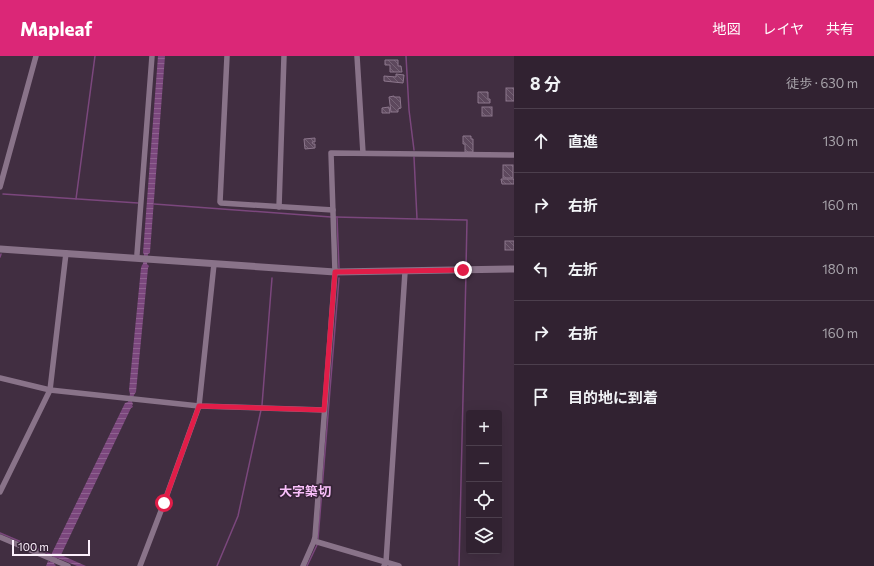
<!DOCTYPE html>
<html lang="ja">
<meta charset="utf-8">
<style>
body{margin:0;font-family:Commissioner,"Noto Sans JP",sans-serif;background:#392a39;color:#f1f3f6}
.controls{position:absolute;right:12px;bottom:12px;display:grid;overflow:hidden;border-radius:4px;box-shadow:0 4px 16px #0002}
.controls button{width:36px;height:36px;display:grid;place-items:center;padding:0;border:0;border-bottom:1px solid #4c3f4d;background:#312231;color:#f1f3f6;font:20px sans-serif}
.scale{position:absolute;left:12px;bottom:10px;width:78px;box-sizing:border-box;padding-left:4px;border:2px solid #fcf0fc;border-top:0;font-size:11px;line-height:14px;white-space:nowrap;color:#fcf0fc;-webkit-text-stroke:3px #362437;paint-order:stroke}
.stop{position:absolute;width:12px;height:12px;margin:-9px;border:3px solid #e11d48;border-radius:50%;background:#fff}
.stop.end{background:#e11d48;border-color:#fff;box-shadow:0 1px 4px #0008}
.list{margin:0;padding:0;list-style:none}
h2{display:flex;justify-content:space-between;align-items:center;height:52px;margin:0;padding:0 16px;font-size:17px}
h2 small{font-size:13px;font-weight:400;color:#a8a4ab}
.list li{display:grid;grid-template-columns:26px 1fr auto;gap:12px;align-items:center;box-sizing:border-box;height:64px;padding:0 16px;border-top:1px solid #4c3f4d}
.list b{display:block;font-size:15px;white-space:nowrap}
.list em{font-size:13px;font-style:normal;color:#a8a4ab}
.icon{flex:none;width:22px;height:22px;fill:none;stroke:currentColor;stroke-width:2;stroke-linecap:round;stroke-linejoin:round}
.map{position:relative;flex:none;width:514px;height:510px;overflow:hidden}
header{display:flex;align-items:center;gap:24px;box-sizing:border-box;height:56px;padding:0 20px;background:#db2777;color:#fff}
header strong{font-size:19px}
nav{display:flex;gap:22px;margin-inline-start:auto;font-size:14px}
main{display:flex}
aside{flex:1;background:#312231}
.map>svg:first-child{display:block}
.water{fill:url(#water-rules)}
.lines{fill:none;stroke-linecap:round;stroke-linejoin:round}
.stream{stroke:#7b477d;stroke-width:1.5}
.building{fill:url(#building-back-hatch);stroke:#8c768c}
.minor{stroke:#897389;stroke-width:5.5}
.tertiary{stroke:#897389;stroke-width:7}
.route{stroke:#e11d48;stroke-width:5}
.labels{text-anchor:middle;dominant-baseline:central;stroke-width:3.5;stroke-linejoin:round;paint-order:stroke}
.quarter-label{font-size:13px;font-weight:bold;fill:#f9bffa;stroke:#362437}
</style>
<header>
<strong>Mapleaf</strong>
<nav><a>地図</a><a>レイヤ</a><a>共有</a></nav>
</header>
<main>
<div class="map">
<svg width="514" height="510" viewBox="0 0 514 510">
<defs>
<pattern id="water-rules" width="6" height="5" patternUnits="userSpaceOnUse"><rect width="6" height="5" fill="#7b477d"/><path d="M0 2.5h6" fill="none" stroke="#8f6290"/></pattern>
<pattern id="building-back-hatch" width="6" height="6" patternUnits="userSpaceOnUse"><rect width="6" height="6" fill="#5d485d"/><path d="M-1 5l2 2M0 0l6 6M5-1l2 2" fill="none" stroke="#756375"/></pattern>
</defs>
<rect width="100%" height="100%" fill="#412e41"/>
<polygon class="water" points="158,0 165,0 150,196 150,197 148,198 147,208 149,210 148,212 136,336 134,339 132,346 133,348 132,350 133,350 132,352 131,352 61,499 86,510 77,510 57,502 54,508 56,509 55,510 46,510 48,505 50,506 53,500 51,499 125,347 128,346 130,338 129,334 141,212 142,209 143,208 144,198 143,197"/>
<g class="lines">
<g class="stream">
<polyline points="406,0 409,54 414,94"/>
<polyline points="3,138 138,147"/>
<polyline points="76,143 95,0"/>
<polyline points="154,148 331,161"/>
<polyline points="335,161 417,163 414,101"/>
<polyline points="337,161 339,212"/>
<polyline points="417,163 467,164 466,212"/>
<polyline points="0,201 1,198"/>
<polyline points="262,349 272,222"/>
<polyline points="0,477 52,499"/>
<polyline points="318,483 339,222"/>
<polyline points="217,510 238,460 261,354"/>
<polyline points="307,510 317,489"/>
<polyline points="459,510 466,216"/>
</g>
</g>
<g class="building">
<polygon points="385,4 398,4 398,10 401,10 402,16 390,16 390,9 385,9"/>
<polygon points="396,18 404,19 403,27 384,25 384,20 396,21"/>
<rect x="506" y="32" width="8" height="13"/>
<polygon points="478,36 488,36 488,43 490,43 490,47 478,47"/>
<polygon points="394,40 394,41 400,41 401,52 398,53 398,56 391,56 389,41"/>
<polygon points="389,51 390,57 382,57 382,52"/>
<rect x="482" y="51" width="10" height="9"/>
<polygon points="463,80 471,80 471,83 473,83 473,96 465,96 465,88 463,88"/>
<polygon points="315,82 315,86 312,86 313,88 315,88 315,92 305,93 304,83"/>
<rect x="503" y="109" width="10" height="13"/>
<polygon points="501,123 514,123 514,128 502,128"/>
<rect x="505" y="185" width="9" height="9"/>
</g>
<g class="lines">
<g class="minor">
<polyline points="227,0 220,146 221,147 333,154"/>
<polyline points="357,0 363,97"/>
<polyline points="0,131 36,0"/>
<polyline points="279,151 284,0"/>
<polyline points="137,198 152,0"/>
<polyline points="0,322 50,334 199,350 324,354"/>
<polyline points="0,436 50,334 66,197"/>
<polyline points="0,481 68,510"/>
<polyline points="314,485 399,510"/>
<polyline points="140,510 164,447 199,350 214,208"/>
<polyline points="303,510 314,485 315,481 335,216 331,97 514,99"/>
<polyline points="384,510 386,506 405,216"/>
</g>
<polyline class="tertiary" points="0,193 335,216 514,213"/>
</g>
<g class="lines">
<polyline class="route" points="164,447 199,350 324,354 335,216 463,214"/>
</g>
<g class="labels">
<g class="quarter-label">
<text x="305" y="435">大字築切</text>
</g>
</g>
</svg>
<div class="controls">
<button>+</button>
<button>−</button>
<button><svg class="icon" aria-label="locate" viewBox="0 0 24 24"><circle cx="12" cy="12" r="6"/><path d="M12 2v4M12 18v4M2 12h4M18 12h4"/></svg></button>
<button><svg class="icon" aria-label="layers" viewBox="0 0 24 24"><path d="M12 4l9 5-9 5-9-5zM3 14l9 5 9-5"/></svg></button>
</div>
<div class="scale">100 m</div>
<div class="stop" style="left:164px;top:447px"></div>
<div class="stop end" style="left:463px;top:214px"></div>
</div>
<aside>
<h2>8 分<small>徒歩 · 630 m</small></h2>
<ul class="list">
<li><svg class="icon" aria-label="ahead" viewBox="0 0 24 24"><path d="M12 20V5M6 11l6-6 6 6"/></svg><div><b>直進</b></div><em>130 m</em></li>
<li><svg class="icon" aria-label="right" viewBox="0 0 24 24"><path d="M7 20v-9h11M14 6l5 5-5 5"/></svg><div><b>右折</b></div><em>160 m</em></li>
<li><svg class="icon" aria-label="left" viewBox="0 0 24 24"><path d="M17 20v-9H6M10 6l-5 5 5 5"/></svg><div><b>左折</b></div><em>180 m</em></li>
<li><svg class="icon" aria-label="right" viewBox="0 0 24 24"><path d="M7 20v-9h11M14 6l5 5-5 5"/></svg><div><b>右折</b></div><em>160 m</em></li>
<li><svg class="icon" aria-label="arrive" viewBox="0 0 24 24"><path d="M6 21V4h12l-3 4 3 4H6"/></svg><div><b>目的地に到着</b></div></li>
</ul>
</aside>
</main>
